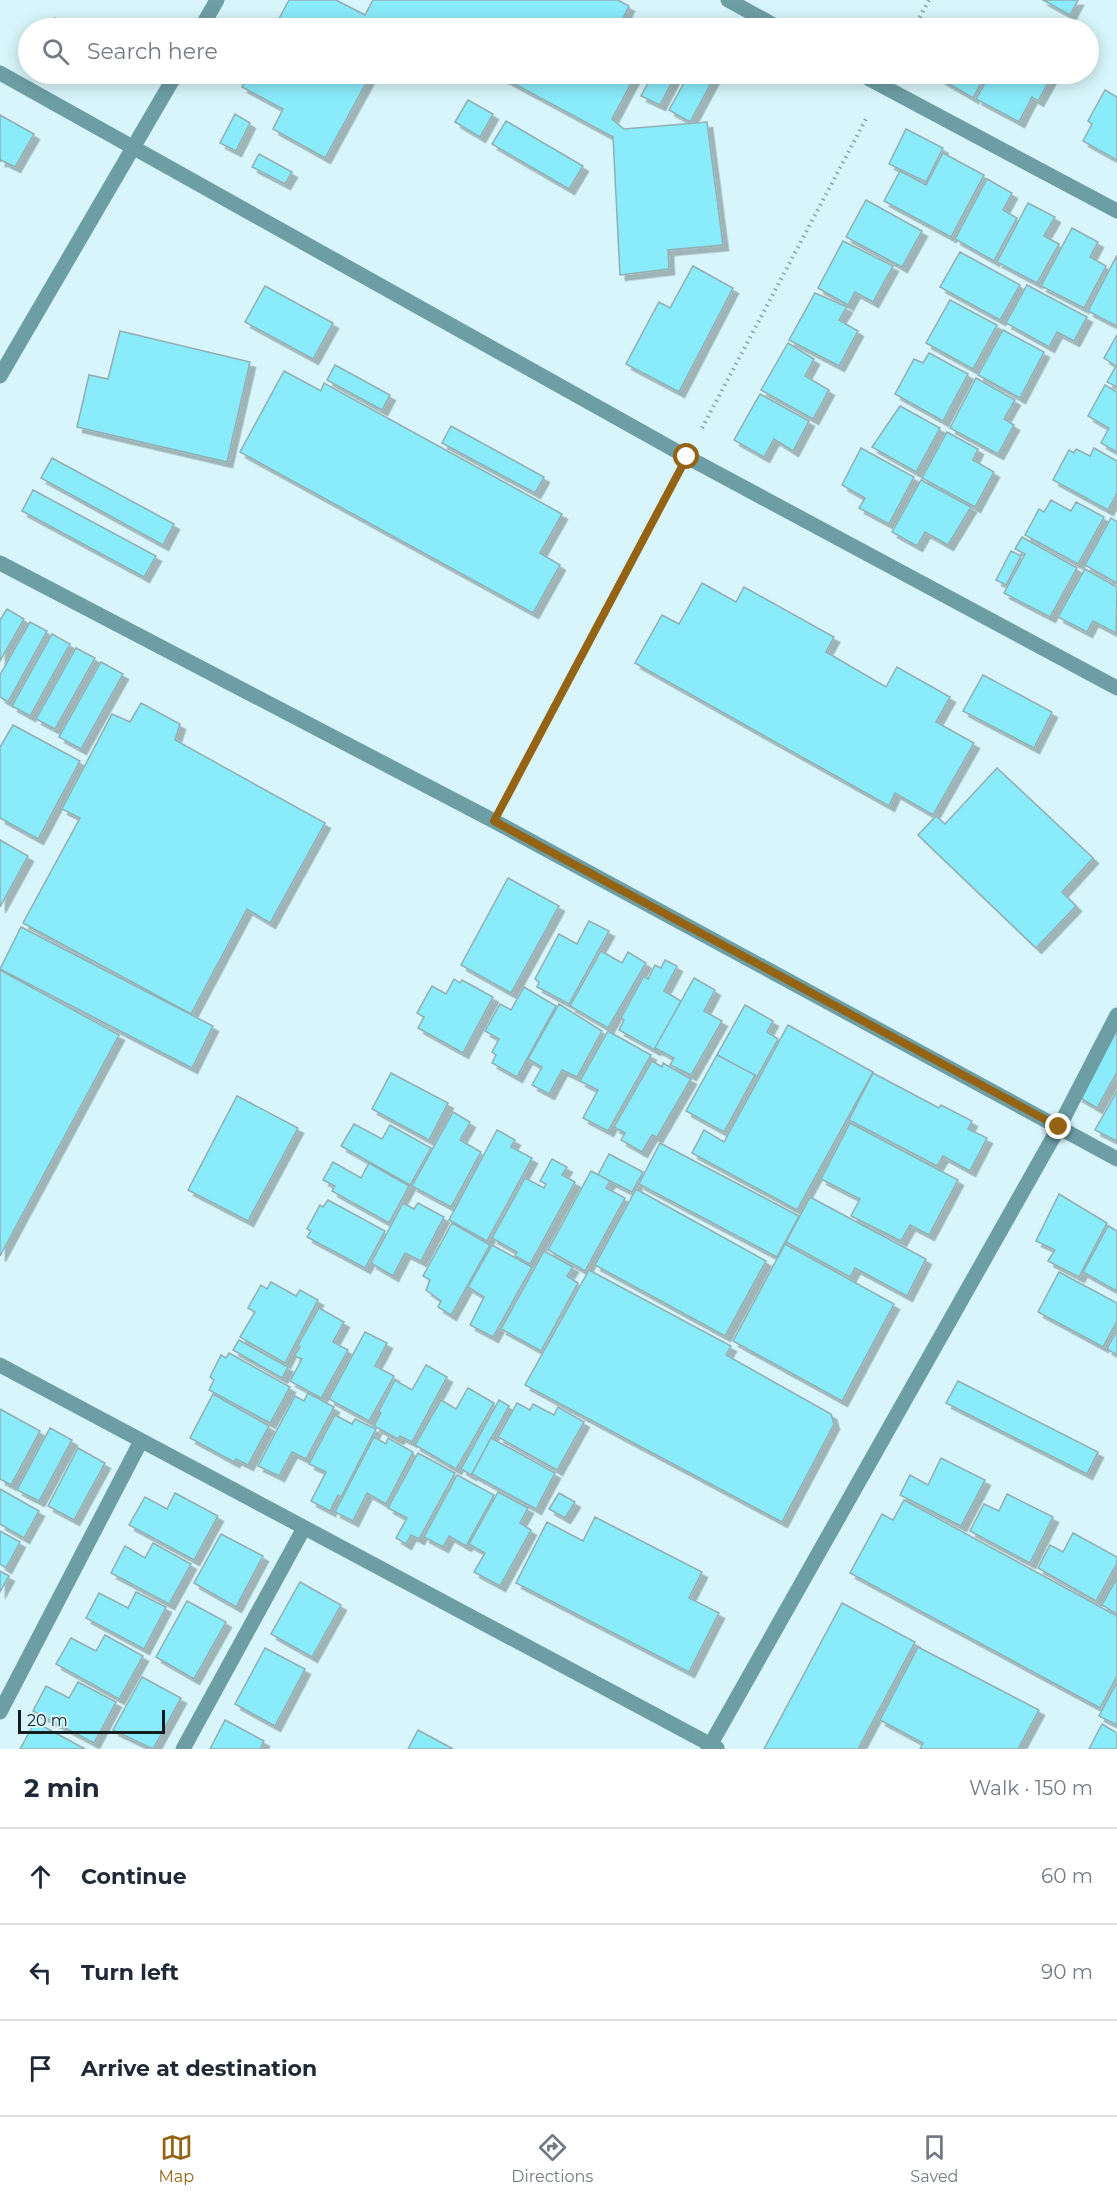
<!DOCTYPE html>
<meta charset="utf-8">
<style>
body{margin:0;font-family:Montserrat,sans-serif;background:#f2f2f3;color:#1f2937}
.scale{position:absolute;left:18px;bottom:15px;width:147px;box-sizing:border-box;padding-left:6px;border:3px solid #121d1f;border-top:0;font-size:16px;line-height:21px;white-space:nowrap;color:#121d1f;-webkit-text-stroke:4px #d7f5fa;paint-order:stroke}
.stop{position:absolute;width:18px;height:18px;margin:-14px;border:4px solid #956314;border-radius:50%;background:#fff}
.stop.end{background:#956314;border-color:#fff;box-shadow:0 2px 6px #0008}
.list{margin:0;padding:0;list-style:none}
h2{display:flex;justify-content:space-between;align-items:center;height:78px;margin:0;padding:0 24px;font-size:26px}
h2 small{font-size:20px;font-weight:400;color:#747a83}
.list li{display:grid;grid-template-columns:39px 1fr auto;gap:18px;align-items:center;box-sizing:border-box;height:96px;padding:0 24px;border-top:2px solid #e0e1e3}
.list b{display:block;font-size:22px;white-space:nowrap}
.list em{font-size:20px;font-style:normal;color:#747a83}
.icon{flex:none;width:33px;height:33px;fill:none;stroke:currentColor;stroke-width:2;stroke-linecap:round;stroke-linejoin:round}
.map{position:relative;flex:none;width:1117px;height:1749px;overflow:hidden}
.search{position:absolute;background:#fff;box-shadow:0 3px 15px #0003;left:18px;right:18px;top:18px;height:66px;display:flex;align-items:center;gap:15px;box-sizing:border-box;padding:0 21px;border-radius:33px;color:#747a83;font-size:22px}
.sheet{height:366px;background:#fff}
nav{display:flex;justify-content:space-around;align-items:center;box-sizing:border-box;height:84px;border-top:2px solid #e0e1e3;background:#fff;font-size:16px;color:#747a83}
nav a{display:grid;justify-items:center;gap:3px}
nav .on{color:#956314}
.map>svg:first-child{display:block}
.building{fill:#8aebfa;stroke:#91aeb3;stroke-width:1.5;filter:url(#shadow)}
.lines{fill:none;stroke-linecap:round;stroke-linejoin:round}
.path{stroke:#8ba2a5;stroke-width:4;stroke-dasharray:1.5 4.5;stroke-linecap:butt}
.minor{stroke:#6d9ea5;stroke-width:15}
.route{stroke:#956314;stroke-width:8}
</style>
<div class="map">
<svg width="1117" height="1749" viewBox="0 0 1117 1749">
<defs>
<filter id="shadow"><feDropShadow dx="5.5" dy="5.5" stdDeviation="0" flood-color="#0004"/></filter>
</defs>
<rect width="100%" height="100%" fill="#d7f5fa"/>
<g class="building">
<polygon points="289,0 336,0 365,15 373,0 618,0 629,6 618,28 413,28 400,21 396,28 274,28"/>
<polygon points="1043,0 1078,0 1070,15"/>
<polygon points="55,18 76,28 49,28"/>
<polygon points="962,19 979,28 957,28"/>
<polygon points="249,74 371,74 325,158 273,129 283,109 242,87"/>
<polygon points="496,74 636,74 612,119 624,129 707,122 723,245 668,250 669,269 620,275 613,137"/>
<polygon points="653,74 676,74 660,105 641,96"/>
<polygon points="689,74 716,74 690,122 669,110"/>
<polygon points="932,74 986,74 973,98"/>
<polygon points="990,74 1053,74 1038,101 1032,97 1019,122 976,99"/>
<polygon points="1105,90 1117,97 1117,160 1083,141 1092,124 1088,121"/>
<polygon points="468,100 493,114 480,137 455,122"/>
<polygon points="235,114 250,123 236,151 220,143"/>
<polygon points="0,115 34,134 15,167 1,160 0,162"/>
<polygon points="506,121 583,166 569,189 492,144"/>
<polygon points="906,129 943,148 926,182 889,164"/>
<polygon points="943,153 984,175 951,237 884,201 900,171 926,185"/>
<polygon points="259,154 292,172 285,184 252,167"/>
<polygon points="987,179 1012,193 1003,210 1017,218 994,261 955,239"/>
<polygon points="866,200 922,231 902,267 846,237"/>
<polygon points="1028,203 1055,217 1044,236 1059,244 1037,283 997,262"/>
<polygon points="1072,228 1098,242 1090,257 1106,266 1084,308 1041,286"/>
<polygon points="843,241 893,266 873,302 855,292 848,305 818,288"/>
<polygon points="960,252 1020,285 1000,320 940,287"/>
<polygon points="1117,255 1117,326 1088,311"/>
<polygon points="693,266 733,288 679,392 626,364 659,302 670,308"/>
<polygon points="1027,285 1087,317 1074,341 1057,332 1049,347 1006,323"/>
<polygon points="265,286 333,323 313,359 245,322"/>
<polygon points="815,293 847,307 839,320 858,331 839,366 789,340"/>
<polygon points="950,300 997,325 973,369 926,343"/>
<polygon points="1003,330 1044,352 1020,398 978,375"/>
<polygon points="120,331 250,362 227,462 77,427 89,375 108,379"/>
<polygon points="1117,335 1117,387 1107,382 1116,366 1104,358"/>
<polygon points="788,343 814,359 805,376 829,390 813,419 761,390"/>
<polygon points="929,353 968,374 943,421 895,394 914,359 923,363"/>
<polygon points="335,365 390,395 382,410 327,380"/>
<polygon points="284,371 321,391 324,383 562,514 540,553 560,565 533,613 240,452"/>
<polygon points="976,378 1015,400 1004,419 1014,425 998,454 950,428"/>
<polygon points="1105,385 1117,392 1117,452 1101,443 1109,428 1088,416"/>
<polygon points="760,394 809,421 793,451 774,439 764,457 734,440"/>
<polygon points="900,406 940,428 916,472 872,447"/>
<polygon points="451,426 544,477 535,493 442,443"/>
<polygon points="947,432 978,449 973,460 994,472 975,507 922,478"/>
<polygon points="861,448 914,477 889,524 859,508 865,498 842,485"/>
<polygon points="1094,448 1117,461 1117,493 1108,510 1053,480 1069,450 1074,453 1076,449 1090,456"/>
<polygon points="52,458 174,524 163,545 41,478"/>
<polygon points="921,480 971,507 948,545 925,532 917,546 892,532"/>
<polygon points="33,490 156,556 144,577 22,511"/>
<polygon points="1051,500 1071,511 1076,502 1104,517 1078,564 1025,535 1039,509 1044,512"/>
<polygon points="1111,518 1117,522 1117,583 1085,565"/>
<polygon points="1022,537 1077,568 1050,617 1004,593 1025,554 1015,549"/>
<polygon points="1011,551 1021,556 1006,585 996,580"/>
<polygon points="1085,569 1117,587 1116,633 1093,621 1087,632 1058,617"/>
<polygon points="702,583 736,602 744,587 834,637 826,652 886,687 897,667 950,697 936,722 974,743 933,815 895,793 889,806 635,663 662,615 679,624"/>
<polygon points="7,609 24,619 0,661 0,620"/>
<polygon points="30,622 47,631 8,702 0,697 0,675"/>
<polygon points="52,634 70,644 30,716 12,706"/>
<polygon points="76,648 95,658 55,729 36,719"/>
<polygon points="101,662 123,674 81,749 59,737"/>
<polygon points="983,675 1052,712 1034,748 963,711"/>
<polygon points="141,703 180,724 175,740 325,823 270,923 247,909 191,1014 23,923 80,818 62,809 112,714 130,722"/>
<polygon points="13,725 80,761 38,839 0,818 0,747"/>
<polygon points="997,768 1093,858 1062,892 1076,906 1036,948 918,835 936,816 945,824"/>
<polygon points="0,840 28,856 0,907"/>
<polygon points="508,878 559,906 511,993 461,965"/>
<polygon points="589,921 609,931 569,1004 537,987 539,982 535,979 559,934 577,944"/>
<polygon points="21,927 213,1026 192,1068 0,969"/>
<polygon points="601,951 622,963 628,952 646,963 608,1028 570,1006"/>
<polygon points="665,960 677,966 664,991 681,1001 655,1050 619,1030 624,1020 621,1018 644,976 648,979 655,965 661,968"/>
<polygon points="0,970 119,1035 0,1256"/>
<polygon points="694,978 715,990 704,1011 722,1021 691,1075 670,1065 674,1058 655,1048"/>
<polygon points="454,979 460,983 462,980 493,997 463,1053 418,1028 424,1017 417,1013 432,986 446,994"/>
<polygon points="524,987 556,1006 517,1077 492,1063 496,1055 492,1052 499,1039 485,1031 500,1004 511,1010"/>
<polygon points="559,1004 602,1031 577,1077 562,1070 549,1094 532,1085 542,1067 528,1059"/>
<polygon points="745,1005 773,1021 767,1032 778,1039 757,1077 717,1055"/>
<polygon points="788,1025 873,1072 797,1210 692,1153 704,1130 724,1142"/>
<polygon points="1117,1028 1117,1072 1097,1108 1077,1096"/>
<polygon points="608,1031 651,1055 608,1131 583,1118 598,1090 580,1081"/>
<polygon points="717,1055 755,1075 724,1132 686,1111"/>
<polygon points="652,1061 662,1067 663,1063 691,1079 657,1137 652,1135 642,1152 621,1140 625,1133 614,1127"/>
<polygon points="391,1073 448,1103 429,1140 372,1109"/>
<polygon points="873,1073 939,1108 941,1105 972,1121 968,1129 987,1138 970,1171 943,1156 937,1166 849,1120"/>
<polygon points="1117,1091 1117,1141 1095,1130"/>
<polygon points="237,1096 298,1128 248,1221 188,1190"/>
<polygon points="453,1112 470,1122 460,1140 481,1152 451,1207 412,1186"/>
<polygon points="850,1123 958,1180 929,1235 910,1225 901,1241 851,1216 860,1199 821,1179"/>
<polygon points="354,1124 382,1139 390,1125 431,1148 410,1185 341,1146"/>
<polygon points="497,1130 515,1140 511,1147 532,1158 487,1241 449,1220"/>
<polygon points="660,1143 799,1216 777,1257 639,1184"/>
<polygon points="609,1154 643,1172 632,1192 598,1175"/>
<polygon points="552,1159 567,1167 562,1175 575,1182 530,1264 515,1256 517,1252 492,1238 525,1178 544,1188 546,1184 540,1181"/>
<polygon points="333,1162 361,1178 369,1163 409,1186 389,1223 332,1191 335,1186 323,1180"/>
<polygon points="591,1171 610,1181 606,1188 625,1198 585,1271 548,1250"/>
<polygon points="636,1189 766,1261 725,1336 595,1265"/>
<polygon points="1059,1194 1107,1223 1079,1277 1048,1261 1055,1250 1036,1241"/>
<polygon points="810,1197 926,1259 907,1296 855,1268 850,1277 786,1242"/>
<polygon points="328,1200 385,1231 365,1268 307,1237 311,1231 307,1229 320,1205 323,1207"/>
<polygon points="403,1203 414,1209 418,1203 444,1217 421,1261 405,1253 393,1276 371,1263"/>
<polygon points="452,1223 490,1245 451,1315 438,1307 441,1301 426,1290 430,1280 423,1276"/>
<polygon points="1108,1226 1117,1231 1117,1291 1083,1272"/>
<polygon points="785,1244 894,1304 842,1401 733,1341"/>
<polygon points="492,1245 532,1267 493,1337 470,1325 484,1297 468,1287"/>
<polygon points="544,1251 573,1267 567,1276 578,1283 541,1351 501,1329"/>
<polygon points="589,1270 731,1346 726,1355 831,1414 834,1424 782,1522 525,1385"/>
<polygon points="1059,1272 1117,1303 1117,1321 1103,1347 1038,1312"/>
<polygon points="271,1282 296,1296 300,1290 318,1300 285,1363 240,1337 255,1312 248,1308 261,1285 267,1289"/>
<polygon points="319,1308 344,1322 333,1342 348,1350 321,1398 290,1381 302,1359 294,1356 300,1347 298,1345"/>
<polygon points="1117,1330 1117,1355 1107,1349"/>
<polygon points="365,1332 387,1343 375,1366 394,1376 369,1421 329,1399"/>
<polygon points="239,1340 288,1367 282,1378 233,1350"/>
<polygon points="229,1353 290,1387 270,1423 209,1390 214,1380 210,1377 221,1355 226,1358"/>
<polygon points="426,1365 447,1377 412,1442 400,1436 398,1439 374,1426 381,1413 379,1411 395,1380 412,1390"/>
<polygon points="958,1381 1098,1452 1087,1474 946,1403"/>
<polygon points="468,1388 494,1403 456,1469 415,1445 441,1400 456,1409"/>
<polygon points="308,1393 334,1407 306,1459 292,1452 279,1476 258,1466 295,1396 304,1401"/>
<polygon points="213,1394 269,1426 248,1465 236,1459 234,1462 190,1438"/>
<polygon points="499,1400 509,1406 471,1475 461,1469"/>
<polygon points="517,1403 530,1410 533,1404 554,1415 558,1407 584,1422 557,1470 498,1437"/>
<polygon points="0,1409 40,1431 11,1485 0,1479"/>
<polygon points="335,1415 352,1424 355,1419 376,1429 341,1497 338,1495 330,1511 311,1501 326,1472 309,1464"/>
<polygon points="50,1428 72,1440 39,1501 17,1490"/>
<polygon points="374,1437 386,1444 388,1438 413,1452 386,1504 367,1493 353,1521 335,1512"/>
<polygon points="491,1438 555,1473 536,1509 472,1474"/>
<polygon points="78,1448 105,1463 74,1520 48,1506"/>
<polygon points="418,1453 455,1473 419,1539 411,1535 406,1544 396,1538 407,1518 388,1508"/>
<polygon points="941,1458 985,1480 961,1526 900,1495 910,1475 928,1485"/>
<polygon points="457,1475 494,1495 466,1546 449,1536 443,1547 424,1537"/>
<polygon points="0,1489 39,1511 24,1538 0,1524"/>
<polygon points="498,1492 528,1508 520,1523 531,1530 500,1586 474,1572 485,1553 469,1544"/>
<polygon points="175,1493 218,1516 194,1560 129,1525 145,1497 167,1509"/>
<polygon points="559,1493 575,1502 565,1518 549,1509"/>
<polygon points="1007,1494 1053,1517 1030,1563 970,1531 984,1504 999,1511"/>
<polygon points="904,1500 1117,1616 1117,1676 1100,1708 850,1573 882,1514 893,1520"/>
<polygon points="595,1517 702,1572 689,1598 719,1613 689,1672 516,1583 547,1522 583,1541"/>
<polygon points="0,1531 20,1542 6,1568 0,1564"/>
<polygon points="1073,1533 1117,1557 1117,1563 1096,1601 1038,1568 1050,1545 1063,1552"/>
<polygon points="221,1534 263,1556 236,1607 194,1583"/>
<polygon points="153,1543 191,1564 169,1604 111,1573 125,1546 145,1558"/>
<polygon points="0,1571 9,1576 0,1592"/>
<polygon points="1117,1578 1117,1614 1102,1605"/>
<polygon points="300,1582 341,1605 312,1657 271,1634"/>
<polygon points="136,1592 166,1607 144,1649 86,1618 99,1593 128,1608"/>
<polygon points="187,1601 226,1622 194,1679 156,1657"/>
<polygon points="842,1603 915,1642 858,1749 764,1749"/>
<polygon points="105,1635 143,1656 119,1699 56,1664 71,1638 96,1651"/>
<polygon points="918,1647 1039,1710 1018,1749 920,1749 923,1743 880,1720"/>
<polygon points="265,1648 305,1669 275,1726 235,1704"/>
<polygon points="142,1677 181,1698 153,1749 113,1730"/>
<polygon points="78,1682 116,1702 94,1743 33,1711 46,1686 69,1698"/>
<polygon points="1117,1682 1117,1725 1099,1716"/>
<polygon points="225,1720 264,1741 260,1749 210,1749"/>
<polygon points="35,1722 85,1749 20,1749"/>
<polygon points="1102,1724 1117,1733 1117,1749 1089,1749"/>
<polygon points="418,1730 453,1749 408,1749"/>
</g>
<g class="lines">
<g class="path">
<polyline points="914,28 929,0"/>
<polyline points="702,428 867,117"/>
<polyline points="510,792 672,485"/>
</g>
<g class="minor">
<polyline points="728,0 779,28"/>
<polyline points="201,28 217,0"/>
<polyline points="0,73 687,457 1117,688"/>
<polyline points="860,74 1117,211"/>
<polyline points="0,376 176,74"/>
<polyline points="0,563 494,821 1117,1159"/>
<polyline points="0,1365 717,1748"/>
<polyline points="0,1712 141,1441"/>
<polyline points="183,1749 304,1528"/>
<polyline points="708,1749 1059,1127 1117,1015"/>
</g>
</g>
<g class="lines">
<polyline class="route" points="687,457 494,821 1059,1127"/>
</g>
</svg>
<div class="scale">20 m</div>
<div class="stop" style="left:687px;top:457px"></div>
<div class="stop end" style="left:1059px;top:1127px"></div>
<div class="search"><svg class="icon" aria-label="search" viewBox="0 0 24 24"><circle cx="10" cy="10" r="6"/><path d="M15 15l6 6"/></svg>Search here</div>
</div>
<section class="sheet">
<h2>2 min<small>Walk · 150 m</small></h2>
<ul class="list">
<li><svg class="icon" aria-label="ahead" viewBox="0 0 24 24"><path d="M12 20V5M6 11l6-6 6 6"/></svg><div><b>Continue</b></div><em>60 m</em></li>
<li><svg class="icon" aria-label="left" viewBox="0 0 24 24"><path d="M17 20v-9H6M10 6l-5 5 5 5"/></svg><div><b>Turn left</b></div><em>90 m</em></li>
<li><svg class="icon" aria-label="arrive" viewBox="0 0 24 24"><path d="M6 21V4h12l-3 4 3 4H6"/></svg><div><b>Arrive at destination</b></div></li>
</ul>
</section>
<nav>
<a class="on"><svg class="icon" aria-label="map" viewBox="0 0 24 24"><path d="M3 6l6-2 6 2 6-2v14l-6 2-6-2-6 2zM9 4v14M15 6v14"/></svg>Map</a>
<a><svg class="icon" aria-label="directions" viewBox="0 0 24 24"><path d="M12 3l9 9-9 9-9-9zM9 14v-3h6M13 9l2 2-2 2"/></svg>Directions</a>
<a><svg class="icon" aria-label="saved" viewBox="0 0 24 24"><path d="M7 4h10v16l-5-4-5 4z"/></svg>Saved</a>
</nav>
